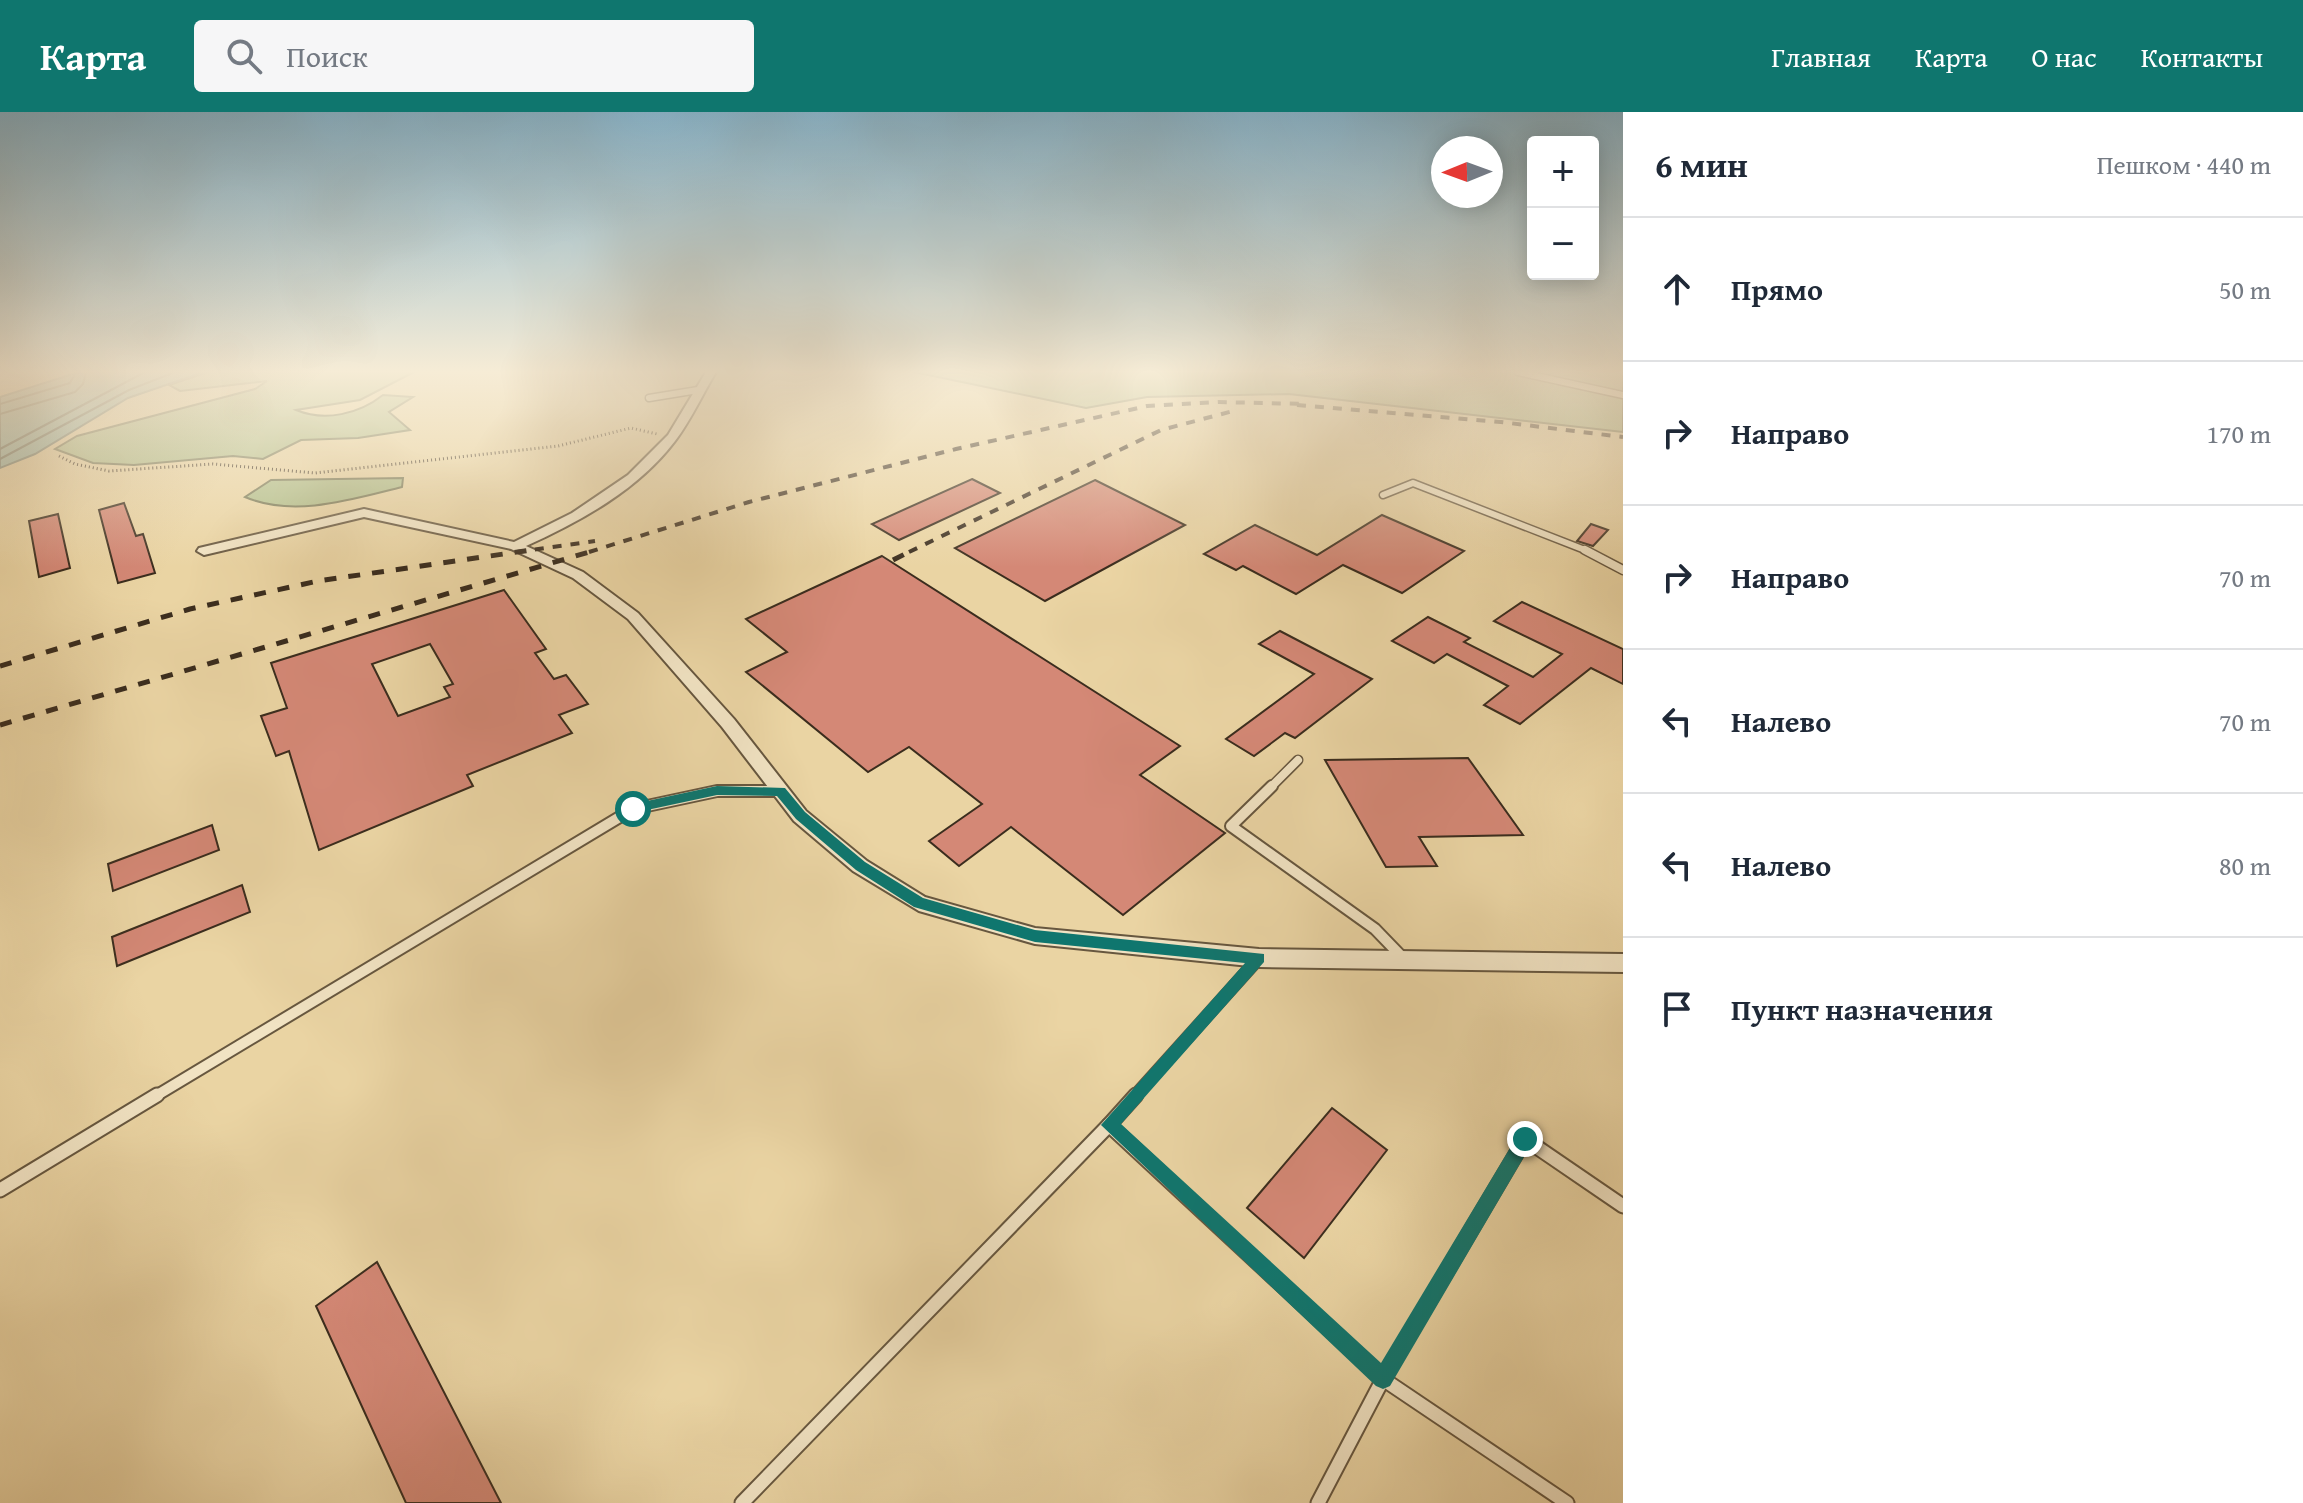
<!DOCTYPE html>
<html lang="ru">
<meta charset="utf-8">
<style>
body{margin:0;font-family:"Gentium Book Plus",serif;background:#f6f6f7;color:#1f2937}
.controls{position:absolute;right:24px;top:24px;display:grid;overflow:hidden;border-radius:8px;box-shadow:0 4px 20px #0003}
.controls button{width:72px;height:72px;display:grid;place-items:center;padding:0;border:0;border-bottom:2px solid #e0e1e3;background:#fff;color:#1f2937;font:40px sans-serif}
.compass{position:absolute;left:1431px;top:24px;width:72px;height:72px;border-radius:50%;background:#fff;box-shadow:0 4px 20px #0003;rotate:269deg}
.stop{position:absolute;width:24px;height:24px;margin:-18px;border:6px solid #0f766e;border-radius:50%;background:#fff}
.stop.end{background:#0f766e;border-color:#fff;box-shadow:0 2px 8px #0008}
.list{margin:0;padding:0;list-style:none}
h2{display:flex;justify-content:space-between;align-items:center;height:104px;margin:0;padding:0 32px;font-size:34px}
h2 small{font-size:26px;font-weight:400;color:#747a83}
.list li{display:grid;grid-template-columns:52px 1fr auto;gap:24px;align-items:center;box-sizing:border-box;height:144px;padding:0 32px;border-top:2px solid #e0e1e3}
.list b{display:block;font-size:30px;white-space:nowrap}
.list em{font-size:26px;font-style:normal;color:#747a83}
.icon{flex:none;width:44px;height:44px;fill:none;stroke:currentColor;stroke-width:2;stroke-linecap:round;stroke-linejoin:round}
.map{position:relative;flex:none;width:1623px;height:1391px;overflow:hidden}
header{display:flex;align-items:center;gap:48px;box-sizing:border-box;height:112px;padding:0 40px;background:#0f766e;color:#fff}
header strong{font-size:38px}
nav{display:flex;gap:44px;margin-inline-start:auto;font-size:28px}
.search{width:560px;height:72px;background:#f6f6f7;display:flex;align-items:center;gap:20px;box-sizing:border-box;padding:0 28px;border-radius:8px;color:#747a83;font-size:30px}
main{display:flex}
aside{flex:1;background:#fff}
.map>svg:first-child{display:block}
.green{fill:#b0be8a;stroke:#767654;stroke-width:2}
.water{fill:#98b8a8;stroke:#738071;stroke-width:2}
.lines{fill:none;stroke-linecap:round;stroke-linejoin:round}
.shore{stroke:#6a7263;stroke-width:2}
.building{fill:#d48876;stroke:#3b2d1e;stroke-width:2;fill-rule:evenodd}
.service-far3-casing{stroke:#67573f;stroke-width:9}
.service-far2-casing{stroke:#67573f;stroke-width:11}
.service-far1-casing{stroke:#67573f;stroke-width:14}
.service-casing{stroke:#67573f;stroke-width:17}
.minor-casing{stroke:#67573f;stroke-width:4}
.path{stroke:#3b2d1e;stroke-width:3;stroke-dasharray:1 3;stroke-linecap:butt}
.service-far3{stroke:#f1e3c3;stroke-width:6}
.service-far2{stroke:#f1e3c3;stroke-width:8}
.service-far1{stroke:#f1e3c3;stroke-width:10}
.service{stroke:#f1e3c3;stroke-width:13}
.minor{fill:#f1e3c3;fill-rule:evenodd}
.rail-far1{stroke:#3b2d1e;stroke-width:4;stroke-dasharray:9 9;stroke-linecap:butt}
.rail{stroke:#3b2d1e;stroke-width:5;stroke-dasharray:12 12;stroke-linecap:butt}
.route{fill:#0f766e}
</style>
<header>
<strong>Карта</strong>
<div class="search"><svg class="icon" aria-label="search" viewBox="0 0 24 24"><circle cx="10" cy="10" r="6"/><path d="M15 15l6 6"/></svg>Поиск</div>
<nav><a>Главная</a><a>Карта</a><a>О нас</a><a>Контакты</a></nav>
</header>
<main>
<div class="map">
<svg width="1623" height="1391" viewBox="0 0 1623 1391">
<rect width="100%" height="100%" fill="#ead4a3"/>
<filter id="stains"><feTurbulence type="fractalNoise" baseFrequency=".0025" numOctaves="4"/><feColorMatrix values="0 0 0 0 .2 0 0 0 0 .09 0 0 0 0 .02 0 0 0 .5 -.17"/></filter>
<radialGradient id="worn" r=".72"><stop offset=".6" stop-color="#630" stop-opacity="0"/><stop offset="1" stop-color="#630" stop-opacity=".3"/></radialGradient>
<g class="green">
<path d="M208,260H414L360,288L296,298C325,310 359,302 383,283L413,285L389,300L410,318L358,326L301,328L263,347L233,344L134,353L93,351L55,337L77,324L255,277L267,269L180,279L169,273Z"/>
<polygon points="914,260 1623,260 1623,320 1289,282 1147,285 1086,296"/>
<path d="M403,366L402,375C353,387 294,406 245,385L271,368Z"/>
</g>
<polygon class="water" points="79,260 204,260 128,286 35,342 0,356 0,285"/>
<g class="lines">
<g class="shore">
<polyline points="0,292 70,271 76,260"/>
<polyline points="0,302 75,280 83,272 86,260"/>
<polyline points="0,337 145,260"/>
<polyline points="0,347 129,278 175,260"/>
</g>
</g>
<g class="building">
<polygon points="972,367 1000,381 899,428 872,412"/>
<polygon points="1095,368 1185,413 1045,489 955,436"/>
<polygon points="124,391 136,424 143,422 155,461 118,471 99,398"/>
<polygon points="58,402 70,456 39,465 29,409"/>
<polygon points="1382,403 1464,439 1402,481 1343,453 1296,482 1243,454 1236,458 1204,442 1255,413 1317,443"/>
<polygon points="1591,412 1608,418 1593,434 1577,429"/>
<polygon points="882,444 1180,634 1140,663 1225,721 1123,803 1011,715 959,754 929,729 982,692 909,635 868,660 746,560 787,540 746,507"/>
<path d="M504,478L546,537L535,541L554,567L566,563L588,592L559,603L572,621L467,663L473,674L319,738L289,639L276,644L261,604L287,596L271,551ZM430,532L453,572L444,575L450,585L398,604L372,552Z"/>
<polygon points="1522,490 1623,537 1623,572 1591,556 1520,612 1484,593 1508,574 1447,542 1434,551 1392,529 1428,505 1470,526 1464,530 1533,565 1562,542 1494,509"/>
<polygon points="1280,519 1372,567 1295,626 1285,621 1254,644 1226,627 1314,562 1259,532"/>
<polygon points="1468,646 1523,723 1419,725 1437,754 1386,755 1325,648"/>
<polygon points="212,713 219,738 113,779 108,752"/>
<polygon points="242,773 250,800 117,854 112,825"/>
<polygon points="1332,996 1387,1038 1304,1146 1247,1096"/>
<polygon points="377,1150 501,1391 406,1391 316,1194"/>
</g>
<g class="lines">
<defs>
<g id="service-far3">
<polyline points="1518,260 1623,283"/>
<polyline points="649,286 698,278"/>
<polyline points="1383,383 1413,371 1590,440"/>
</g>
<g id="service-far2">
<polyline points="1585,438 1623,458"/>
<polyline points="1270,676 1298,648"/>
</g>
<g id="service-far1">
<polyline points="1272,674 1231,714 1375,817 1403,846"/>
<polyline points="154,985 633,697 717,679 781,679"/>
<polyline points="1134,985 1259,846"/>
</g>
<g id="service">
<polyline points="1136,983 1109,1013 1383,1267 1567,1391"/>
<polyline points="0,1078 157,983"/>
<polyline points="742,1391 1109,1013"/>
<polyline points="1318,1391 1383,1267 1525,1027 1623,1094"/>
</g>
<path id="minor" d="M706,260H716C702,283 691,308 675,329C638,378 581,409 526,434L583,460L638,501L734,607L806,699L867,749L925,785L1035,816L1259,837L1623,842V860L1259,855L1035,832L919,799L853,759L794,709L722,615L628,507L573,466L511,437L364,405L204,443L197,439L199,436L364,397L514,430L572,401L628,363L668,323Z"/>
</defs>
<use href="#service-far3" class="service-far3-casing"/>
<use href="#service-far2" class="service-far2-casing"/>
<use href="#service-far1" class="service-far1-casing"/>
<use href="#service" class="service-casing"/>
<use href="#minor" class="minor-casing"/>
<polyline class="path" points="59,344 75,352 109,359 213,352 315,361 558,334 631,316 657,322"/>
<use href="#service-far3" class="service-far3"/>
<use href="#service-far2" class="service-far2"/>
<use href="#service-far1" class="service-far1"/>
<use href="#service" class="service"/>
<use href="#minor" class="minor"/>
<g class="rail-far1">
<polyline points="1297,293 1501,310 1623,325"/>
<polyline points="517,440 595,429"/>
<polyline points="589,440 749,390 956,337 1147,294 1219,290 1307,292"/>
<polyline points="909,440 1161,318 1237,298"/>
</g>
<g class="rail">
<polyline points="893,448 913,438"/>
<polyline points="0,554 190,497 318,469 531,438"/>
<polyline points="0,613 596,438"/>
</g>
</g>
<linearGradient id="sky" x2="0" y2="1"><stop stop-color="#88b6ce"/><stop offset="0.57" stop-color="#f6ecd6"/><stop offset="1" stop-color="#f6ecd6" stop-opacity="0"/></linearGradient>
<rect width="1623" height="455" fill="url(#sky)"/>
<polygon class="route" points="717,674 785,676 805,700 865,750 923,786 1035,818 1264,842 1264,850 1121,1012 1381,1251 1519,1021 1531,1021 1531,1033 1390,1274 1383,1277 1376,1274 1101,1013 1245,851 1035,830 914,795 856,758 796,707 777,684 717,683 633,701 627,697 633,692"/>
<rect width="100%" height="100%" filter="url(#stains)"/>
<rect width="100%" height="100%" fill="url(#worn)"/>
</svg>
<div class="controls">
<button>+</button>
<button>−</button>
</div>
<svg class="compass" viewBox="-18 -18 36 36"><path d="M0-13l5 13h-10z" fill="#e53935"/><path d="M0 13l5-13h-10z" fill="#747a83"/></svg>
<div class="stop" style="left:633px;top:697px"></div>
<div class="stop end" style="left:1525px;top:1027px"></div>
</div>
<aside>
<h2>6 мин<small>Пешком · 440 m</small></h2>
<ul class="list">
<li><svg class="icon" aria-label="ahead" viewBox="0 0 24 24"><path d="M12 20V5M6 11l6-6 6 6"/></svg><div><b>Прямо</b></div><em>50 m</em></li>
<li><svg class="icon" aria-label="right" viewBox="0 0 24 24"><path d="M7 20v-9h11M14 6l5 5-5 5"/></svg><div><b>Направо</b></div><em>170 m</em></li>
<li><svg class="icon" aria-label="right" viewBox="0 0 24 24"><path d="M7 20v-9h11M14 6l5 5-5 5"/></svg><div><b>Направо</b></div><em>70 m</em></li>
<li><svg class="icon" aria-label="left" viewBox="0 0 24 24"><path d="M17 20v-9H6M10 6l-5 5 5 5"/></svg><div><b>Налево</b></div><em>70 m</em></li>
<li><svg class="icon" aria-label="left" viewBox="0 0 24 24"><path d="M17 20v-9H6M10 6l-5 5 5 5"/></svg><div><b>Налево</b></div><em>80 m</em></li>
<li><svg class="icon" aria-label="arrive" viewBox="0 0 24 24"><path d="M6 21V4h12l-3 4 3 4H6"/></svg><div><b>Пункт назначения</b></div></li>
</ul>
</aside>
</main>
